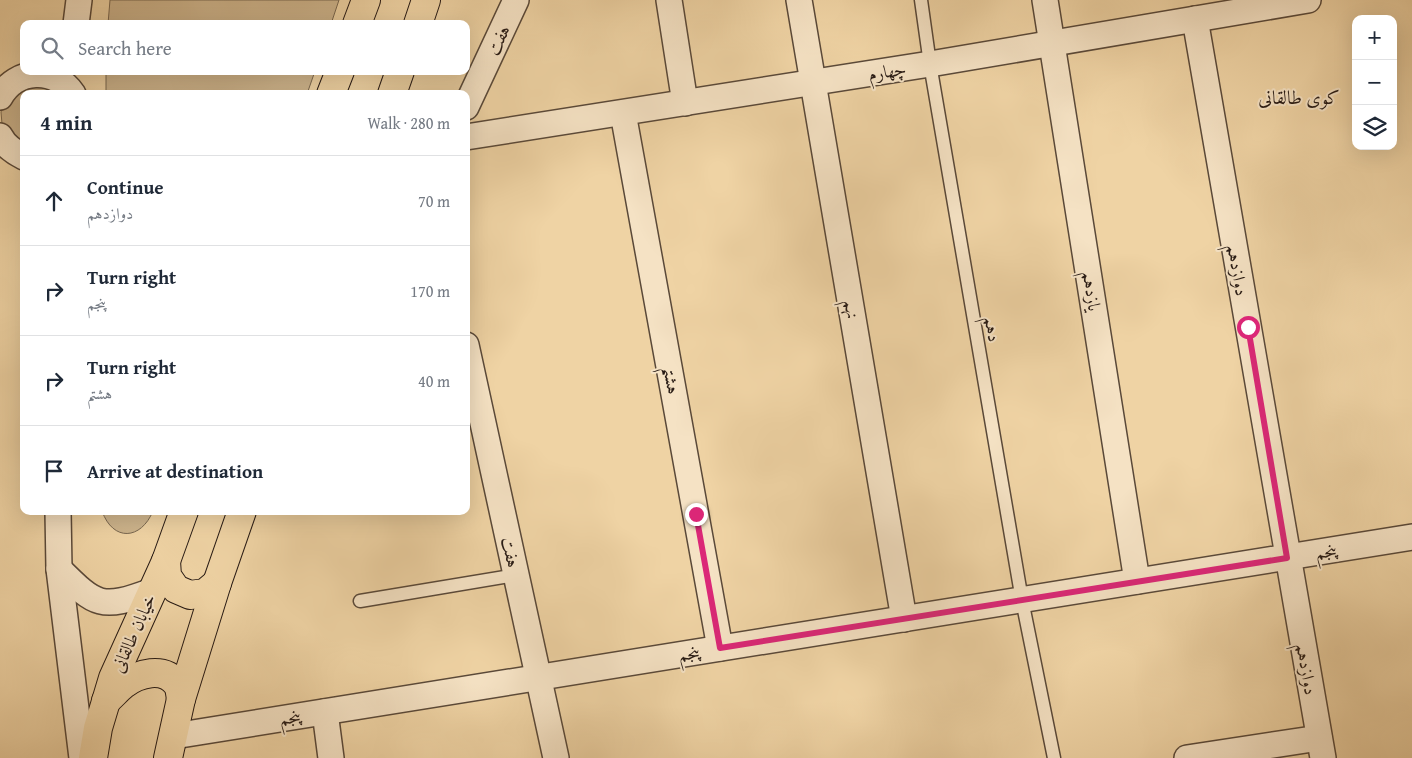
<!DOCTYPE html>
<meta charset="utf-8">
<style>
body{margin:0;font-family:"Gentium Book Plus",Amiri,serif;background:#f2f2f3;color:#1f2937}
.controls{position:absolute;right:15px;top:15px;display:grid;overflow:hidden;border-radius:10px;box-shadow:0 5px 20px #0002}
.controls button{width:45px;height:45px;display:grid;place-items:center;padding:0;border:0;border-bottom:1px solid #e0e1e3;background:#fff;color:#1f2937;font:25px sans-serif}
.stop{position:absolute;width:15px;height:15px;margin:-11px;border:4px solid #db2777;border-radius:50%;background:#fff}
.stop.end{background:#db2777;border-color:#fff;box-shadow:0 1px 5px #0008}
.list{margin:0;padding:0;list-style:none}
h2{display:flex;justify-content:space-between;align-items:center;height:65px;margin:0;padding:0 20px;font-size:21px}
h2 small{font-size:16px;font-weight:400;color:#747a83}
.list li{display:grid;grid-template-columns:32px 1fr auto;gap:15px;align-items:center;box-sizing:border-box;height:90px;padding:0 20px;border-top:1px solid #e0e1e3}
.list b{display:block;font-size:19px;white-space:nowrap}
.list p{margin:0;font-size:16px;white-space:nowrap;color:#747a83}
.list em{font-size:16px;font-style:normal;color:#747a83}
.icon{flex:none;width:28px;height:28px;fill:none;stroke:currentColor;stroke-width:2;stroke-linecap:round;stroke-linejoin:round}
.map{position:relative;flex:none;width:1412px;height:758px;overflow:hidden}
.search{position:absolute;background:#fff;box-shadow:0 5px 20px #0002;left:20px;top:20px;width:450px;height:55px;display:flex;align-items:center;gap:12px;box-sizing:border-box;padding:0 18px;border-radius:10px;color:#747a83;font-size:19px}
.panel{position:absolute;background:#fff;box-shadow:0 5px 20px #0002;left:20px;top:90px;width:450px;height:425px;border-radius:10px}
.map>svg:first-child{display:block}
.green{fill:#cdb48c;stroke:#7a6850}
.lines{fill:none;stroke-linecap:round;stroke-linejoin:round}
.lane-casing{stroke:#5a4939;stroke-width:15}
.street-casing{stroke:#5a4939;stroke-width:28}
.primary-casing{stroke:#281b15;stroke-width:30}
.lane{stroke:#f5e2c4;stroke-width:12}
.street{stroke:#f5e2c4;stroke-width:25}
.primary{stroke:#efd3a4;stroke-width:28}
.route{stroke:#db2777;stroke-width:6}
.labels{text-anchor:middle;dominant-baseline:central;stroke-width:4;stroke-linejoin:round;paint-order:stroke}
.street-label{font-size:18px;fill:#281b15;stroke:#f5e2c4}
.neighbourhood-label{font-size:19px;fill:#281b15;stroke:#f5e2c4}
</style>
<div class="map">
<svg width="1412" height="758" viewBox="0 0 1412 758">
<rect width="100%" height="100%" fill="#efd3a4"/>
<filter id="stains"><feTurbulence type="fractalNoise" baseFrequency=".004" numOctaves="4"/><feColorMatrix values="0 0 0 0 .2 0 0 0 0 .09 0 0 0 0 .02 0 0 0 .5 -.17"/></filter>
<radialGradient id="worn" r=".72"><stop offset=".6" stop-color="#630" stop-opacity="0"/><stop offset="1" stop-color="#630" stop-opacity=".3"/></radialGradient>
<g class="green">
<polygon points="110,0 339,0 331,24 108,24"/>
<polygon points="106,71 315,71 307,94 106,94"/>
<polygon points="32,80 66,94 24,94 24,151 6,135 2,124 1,112 4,101"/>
<path d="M102,511H153C141,540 113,542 102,511Z"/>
</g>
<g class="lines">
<defs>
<g id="lane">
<polyline points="921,0 930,64 1022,600 1054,758"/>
<polyline points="360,601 516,575"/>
</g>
<g id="street">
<polyline points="669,0 685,103"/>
<polyline points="799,0 904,619"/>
<polyline points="1045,0 1137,581"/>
<polyline points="1195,19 1323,758"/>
<polyline points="76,24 79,0"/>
<path d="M0,97C16,69 54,66 73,94"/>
<polyline points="466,107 516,0"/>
<polyline points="623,113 720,648"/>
<path d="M0,136C5,146 14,152 24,157"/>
<polyline points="466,137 930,64 1308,0"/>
<polyline points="466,345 556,758"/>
<polyline points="58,511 59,569 82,758"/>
<path d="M59,569C96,606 101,610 152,591"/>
<polyline points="325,712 331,758"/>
<polyline points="174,736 1412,537"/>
<polyline points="1187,758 1319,738"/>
</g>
<g id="primary">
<polyline points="357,24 366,0"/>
<polyline points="418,24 426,0"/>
<polyline points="331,94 340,71"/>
<polyline points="392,94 400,71"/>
<polyline points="166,561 167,576 176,589 190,595 205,593 217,583"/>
<path d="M106,701C112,696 117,690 123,685C138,673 164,666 177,684C180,688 180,694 181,699"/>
<polyline points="93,758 98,728 113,678 166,561 184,511"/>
<polyline points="168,758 181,699 217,583 242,511"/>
</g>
</defs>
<use href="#lane" class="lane-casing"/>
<use href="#street" class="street-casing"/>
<use href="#primary" class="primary-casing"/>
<use href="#lane" class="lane"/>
<use href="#street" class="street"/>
<use href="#primary" class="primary"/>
</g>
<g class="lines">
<polyline class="route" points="696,514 720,648 1287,558 1248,327"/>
</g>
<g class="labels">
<g class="street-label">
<text transform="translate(498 40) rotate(-65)">هفت</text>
<text transform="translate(887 71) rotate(-9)">چهارم</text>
<text transform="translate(1238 270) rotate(80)">دوازدهم</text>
<text transform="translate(1092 291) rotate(81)">یازدهم</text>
<text transform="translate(852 309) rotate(80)">نهم</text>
<text transform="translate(993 329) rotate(80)">دهم</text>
<text transform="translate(672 380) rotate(80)">هشتم</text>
<text transform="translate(1326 551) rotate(-9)">پنجم</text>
<text transform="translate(511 552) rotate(78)">هفت</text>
<text transform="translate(133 633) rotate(-66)">خیابان طالقانی</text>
<text transform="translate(689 653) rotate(-9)">پنجم</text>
<text transform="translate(1307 669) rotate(80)">دوازدهم</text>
<text transform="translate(290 717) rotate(-9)">پنجم</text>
</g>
<g class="neighbourhood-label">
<text x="1299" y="97">کوی طالقانی</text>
</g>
</g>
<rect width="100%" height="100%" filter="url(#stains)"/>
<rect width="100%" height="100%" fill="url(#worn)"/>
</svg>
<div class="controls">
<button>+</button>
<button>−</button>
<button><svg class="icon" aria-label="layers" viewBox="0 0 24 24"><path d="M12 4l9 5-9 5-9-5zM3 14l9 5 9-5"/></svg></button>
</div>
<div class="stop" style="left:1248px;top:327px"></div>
<div class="stop end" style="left:696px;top:514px"></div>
<div class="search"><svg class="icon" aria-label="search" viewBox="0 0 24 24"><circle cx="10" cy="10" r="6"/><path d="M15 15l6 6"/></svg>Search here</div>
<section class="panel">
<h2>4 min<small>Walk · 280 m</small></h2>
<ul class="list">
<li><svg class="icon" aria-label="ahead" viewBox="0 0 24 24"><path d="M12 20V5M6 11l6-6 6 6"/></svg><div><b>Continue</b><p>دوازدهم</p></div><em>70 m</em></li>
<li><svg class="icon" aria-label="right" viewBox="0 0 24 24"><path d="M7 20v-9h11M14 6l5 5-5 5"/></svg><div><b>Turn right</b><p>پنجم</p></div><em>170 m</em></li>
<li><svg class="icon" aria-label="right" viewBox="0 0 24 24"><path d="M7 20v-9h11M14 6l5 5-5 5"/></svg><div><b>Turn right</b><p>هشتم</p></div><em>40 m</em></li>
<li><svg class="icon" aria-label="arrive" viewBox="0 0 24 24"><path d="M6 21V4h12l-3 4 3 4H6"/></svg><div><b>Arrive at destination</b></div></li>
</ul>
</section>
</div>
